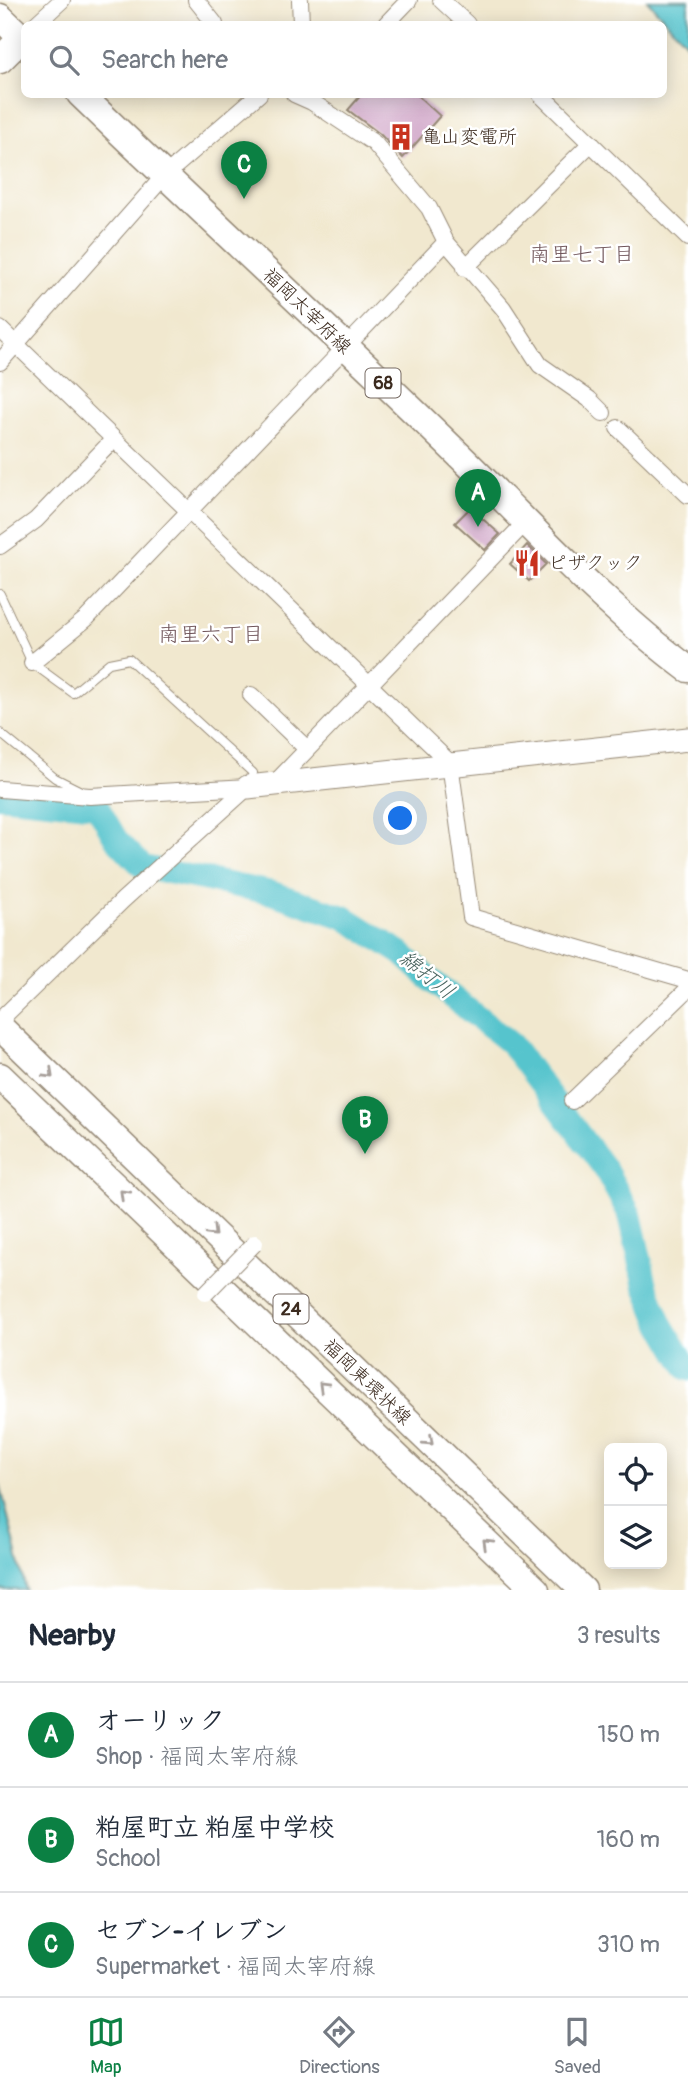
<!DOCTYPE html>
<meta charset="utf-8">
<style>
body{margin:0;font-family:Pangolin,"Klee One",sans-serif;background:#f6f6f7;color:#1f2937}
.controls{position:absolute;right:21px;bottom:21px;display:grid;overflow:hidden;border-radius:10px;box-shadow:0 4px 18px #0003}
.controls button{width:63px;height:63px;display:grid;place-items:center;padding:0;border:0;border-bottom:2px solid #e0e1e3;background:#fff;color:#1f2937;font:35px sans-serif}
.you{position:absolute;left:401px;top:819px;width:24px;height:24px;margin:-18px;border:5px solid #fff;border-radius:50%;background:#1a73e8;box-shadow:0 0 0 10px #1a73e833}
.badge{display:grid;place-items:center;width:46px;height:46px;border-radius:50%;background:#0b8043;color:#fff;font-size:23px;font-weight:700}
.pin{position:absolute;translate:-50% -58px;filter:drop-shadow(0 2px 4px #0008)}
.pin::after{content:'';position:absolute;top:37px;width:24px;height:21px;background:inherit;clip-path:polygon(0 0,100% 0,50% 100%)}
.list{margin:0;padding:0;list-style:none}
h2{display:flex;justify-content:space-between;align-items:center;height:91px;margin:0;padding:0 28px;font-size:30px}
h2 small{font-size:23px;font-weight:400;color:#747a83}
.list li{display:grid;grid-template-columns:46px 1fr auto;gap:21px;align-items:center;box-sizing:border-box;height:105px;padding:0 28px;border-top:2px solid #e0e1e3}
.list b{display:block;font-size:26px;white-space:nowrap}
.list p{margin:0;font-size:23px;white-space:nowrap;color:#747a83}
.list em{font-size:23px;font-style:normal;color:#747a83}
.icon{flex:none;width:38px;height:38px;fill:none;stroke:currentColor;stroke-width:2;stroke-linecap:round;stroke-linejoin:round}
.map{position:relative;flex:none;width:688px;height:1590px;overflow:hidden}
.search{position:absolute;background:#fff;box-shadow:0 4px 18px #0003;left:21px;right:21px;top:21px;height:77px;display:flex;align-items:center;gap:18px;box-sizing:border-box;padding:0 24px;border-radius:10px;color:#747a83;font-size:26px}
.sheet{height:406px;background:#fff}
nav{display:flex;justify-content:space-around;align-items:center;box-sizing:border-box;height:98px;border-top:2px solid #e0e1e3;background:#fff;font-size:19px;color:#747a83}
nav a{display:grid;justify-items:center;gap:4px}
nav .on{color:#0b8043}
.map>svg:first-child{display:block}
.water{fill:#57c4cd;stroke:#497776;stroke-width:2}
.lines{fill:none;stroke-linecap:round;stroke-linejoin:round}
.river{stroke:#57c4cd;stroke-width:24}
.building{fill:#cfa3c6}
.lane-casing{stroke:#968976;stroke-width:10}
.street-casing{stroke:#968976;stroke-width:18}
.secondary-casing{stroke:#968976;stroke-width:25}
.primary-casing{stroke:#968976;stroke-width:29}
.lane{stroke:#fff;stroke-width:8}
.street{stroke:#fff;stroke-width:16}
.secondary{stroke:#fff;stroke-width:23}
.primary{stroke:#fff;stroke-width:26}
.street-bridge-casing{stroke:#968976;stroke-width:18;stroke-linecap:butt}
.street-bridge{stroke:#fff;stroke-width:16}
.oneway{stroke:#a79f9a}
.labels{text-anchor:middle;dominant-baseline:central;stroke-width:5;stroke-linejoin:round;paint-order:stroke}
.shield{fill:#fff;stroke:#766a62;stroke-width:2}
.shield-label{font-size:18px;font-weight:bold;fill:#3b2a1e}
.poi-label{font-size:19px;fill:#3b2a1e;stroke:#fff;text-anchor:start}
.street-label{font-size:19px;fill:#3b2a1e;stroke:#fff}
.neighbourhood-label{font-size:21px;fill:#6f5459;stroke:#fff}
.water-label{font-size:21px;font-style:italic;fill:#45605b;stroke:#fff}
</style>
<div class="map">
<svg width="688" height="1590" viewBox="0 0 688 1590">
<rect width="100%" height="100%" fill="#fff"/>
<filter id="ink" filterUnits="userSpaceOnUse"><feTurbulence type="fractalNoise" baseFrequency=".0143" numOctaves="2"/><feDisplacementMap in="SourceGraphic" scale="14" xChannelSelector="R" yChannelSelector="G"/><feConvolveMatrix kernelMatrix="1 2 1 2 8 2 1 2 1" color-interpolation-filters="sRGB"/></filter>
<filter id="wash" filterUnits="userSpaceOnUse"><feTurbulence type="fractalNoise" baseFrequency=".00686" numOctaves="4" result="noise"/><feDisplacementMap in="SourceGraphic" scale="28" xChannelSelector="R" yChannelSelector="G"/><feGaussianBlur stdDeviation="1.57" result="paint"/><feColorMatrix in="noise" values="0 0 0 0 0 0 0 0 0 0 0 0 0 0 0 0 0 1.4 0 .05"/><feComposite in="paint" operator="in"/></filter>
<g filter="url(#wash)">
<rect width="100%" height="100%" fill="#f1e8cf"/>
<g class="water">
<polygon points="647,0 688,0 688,45"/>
<polygon points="0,1484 26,1590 0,1590"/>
</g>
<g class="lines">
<polyline class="river" points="0,796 97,806 116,839 143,867 272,893 344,917 401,953 426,976 511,1044 605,1169 630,1215 646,1286 660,1321 688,1369"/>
</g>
<g id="blocks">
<g class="building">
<polygon points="362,94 416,94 440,116 403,158 380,134 348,110"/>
<polygon points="470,508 500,534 485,550 455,523"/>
<polygon points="527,545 546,564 529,581 510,564"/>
</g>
</g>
</g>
<g filter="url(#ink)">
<use href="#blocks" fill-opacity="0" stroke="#968976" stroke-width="2"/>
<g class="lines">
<defs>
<g id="lane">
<polyline points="0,594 32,663 73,693 109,663 129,659 253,773 249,784"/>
<polyline points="0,733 55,778 81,791"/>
</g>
<g id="street">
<polyline points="196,0 215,24"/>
<polyline points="300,0 301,24"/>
<polyline points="441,0 467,24"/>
<polyline points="36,24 62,0"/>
<polyline points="386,24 409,0"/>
<polyline points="294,94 312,102 374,143 429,208 446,242 503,308 540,365 589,399 603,413"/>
<polyline points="540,94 688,238"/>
<polyline points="465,268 591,143"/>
<polyline points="0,329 450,763 471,917 688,980"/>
<polyline points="0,362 164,176 259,94"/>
<polyline points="618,428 688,495"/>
<polyline points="0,546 36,520 113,440"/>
<polyline points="32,663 86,619 446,242"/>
<polyline points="251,695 307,749"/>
<polyline points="275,783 525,523"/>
<polyline points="0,789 90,796 248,787"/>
<polyline points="0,1020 123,900 248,787"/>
<polyline points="572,1101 688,989"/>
</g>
<polyline id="secondary" points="248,787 688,739"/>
<g id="primary">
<polyline points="0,17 24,40"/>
<polyline points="0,60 22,38"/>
<path d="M80,94C206,216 335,334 460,456C534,528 605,607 688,669"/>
<polyline points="0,1027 583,1590"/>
<polyline points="0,1076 536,1590"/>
</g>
</defs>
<use href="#lane" class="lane-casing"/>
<use href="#street" class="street-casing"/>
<use href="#secondary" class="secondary-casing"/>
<use href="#primary" class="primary-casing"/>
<use href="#lane" class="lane"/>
<use href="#street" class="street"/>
<use href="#secondary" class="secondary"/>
<use href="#primary" class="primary"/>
<defs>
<polyline id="street-bridge" points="206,1293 255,1243"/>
</defs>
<use href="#street-bridge" class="street-bridge-casing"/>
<use href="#street-bridge" class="street-bridge"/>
</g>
<defs><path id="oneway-chevron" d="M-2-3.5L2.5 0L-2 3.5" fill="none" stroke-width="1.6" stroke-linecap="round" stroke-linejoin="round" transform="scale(1.75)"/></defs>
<g class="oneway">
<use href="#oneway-chevron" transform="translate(49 1074) rotate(44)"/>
<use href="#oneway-chevron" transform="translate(124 1194) rotate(-136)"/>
<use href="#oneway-chevron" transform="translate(212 1232) rotate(45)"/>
<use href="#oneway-chevron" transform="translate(323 1386) rotate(-136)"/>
<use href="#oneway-chevron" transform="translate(429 1441) rotate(43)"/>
<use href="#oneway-chevron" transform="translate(487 1543) rotate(-136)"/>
</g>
</g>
<defs>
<symbol id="building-bare" viewBox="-9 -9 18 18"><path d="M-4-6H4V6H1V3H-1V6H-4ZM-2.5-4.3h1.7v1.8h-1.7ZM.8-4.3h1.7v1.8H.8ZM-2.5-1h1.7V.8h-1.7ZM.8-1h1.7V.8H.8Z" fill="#c8321e" stroke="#fff" stroke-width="2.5" paint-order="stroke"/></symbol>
<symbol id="restaurant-bare" viewBox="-9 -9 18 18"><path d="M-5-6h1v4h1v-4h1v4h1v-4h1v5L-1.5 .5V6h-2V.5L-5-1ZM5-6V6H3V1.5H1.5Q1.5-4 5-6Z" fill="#c8321e" stroke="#fff" stroke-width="2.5" paint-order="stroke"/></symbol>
</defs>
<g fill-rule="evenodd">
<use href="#building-bare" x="382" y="118" width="38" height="38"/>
<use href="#restaurant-bare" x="508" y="544" width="38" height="38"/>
</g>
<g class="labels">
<g class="shield">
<rect x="365.5" y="368.5" width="35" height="29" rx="5"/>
<rect x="273.5" y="1294.5" width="35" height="29" rx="5"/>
</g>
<g class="shield-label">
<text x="383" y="383">68</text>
<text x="291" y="1309">24</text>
</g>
<g class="poi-label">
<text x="422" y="137">亀山変電所</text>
<text x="548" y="563">ピザクック</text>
</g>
<g class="street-label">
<text transform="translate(307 311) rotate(44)">福岡太宰府線</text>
<text transform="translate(367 1382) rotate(44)">福岡東環状線</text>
</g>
<g class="neighbourhood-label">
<text x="582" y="254">南里七丁目</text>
<text x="211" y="634">南里六丁目</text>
</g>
<g class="water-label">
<text transform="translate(427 975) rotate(39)">綿打川</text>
</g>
</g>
</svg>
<div class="controls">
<button><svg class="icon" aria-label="locate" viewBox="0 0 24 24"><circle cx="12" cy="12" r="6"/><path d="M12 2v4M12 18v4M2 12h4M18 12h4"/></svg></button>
<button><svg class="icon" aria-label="layers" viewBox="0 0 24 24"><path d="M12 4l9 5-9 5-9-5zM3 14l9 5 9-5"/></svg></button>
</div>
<div class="you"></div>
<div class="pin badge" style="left:478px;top:527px">A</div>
<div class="pin badge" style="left:365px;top:1154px">B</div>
<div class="pin badge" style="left:244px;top:199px">C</div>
<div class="search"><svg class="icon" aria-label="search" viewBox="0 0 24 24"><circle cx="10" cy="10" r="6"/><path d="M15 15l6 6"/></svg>Search here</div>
</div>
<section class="sheet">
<h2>Nearby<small>3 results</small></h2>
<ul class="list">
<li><span class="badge">A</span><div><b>オーリック</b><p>Shop · 福岡太宰府線</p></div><em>150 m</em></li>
<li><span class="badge">B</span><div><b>粕屋町立 粕屋中学校</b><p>School</p></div><em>160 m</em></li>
<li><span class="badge">C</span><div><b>セブン-イレブン</b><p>Supermarket · 福岡太宰府線</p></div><em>310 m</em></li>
</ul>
</section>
<nav>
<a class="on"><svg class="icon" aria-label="map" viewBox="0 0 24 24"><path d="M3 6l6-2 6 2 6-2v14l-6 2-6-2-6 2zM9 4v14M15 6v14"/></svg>Map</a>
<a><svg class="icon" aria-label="directions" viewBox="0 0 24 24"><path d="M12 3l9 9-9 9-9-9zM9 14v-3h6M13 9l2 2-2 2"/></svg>Directions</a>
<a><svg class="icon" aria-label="saved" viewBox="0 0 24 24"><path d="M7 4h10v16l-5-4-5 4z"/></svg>Saved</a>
</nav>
